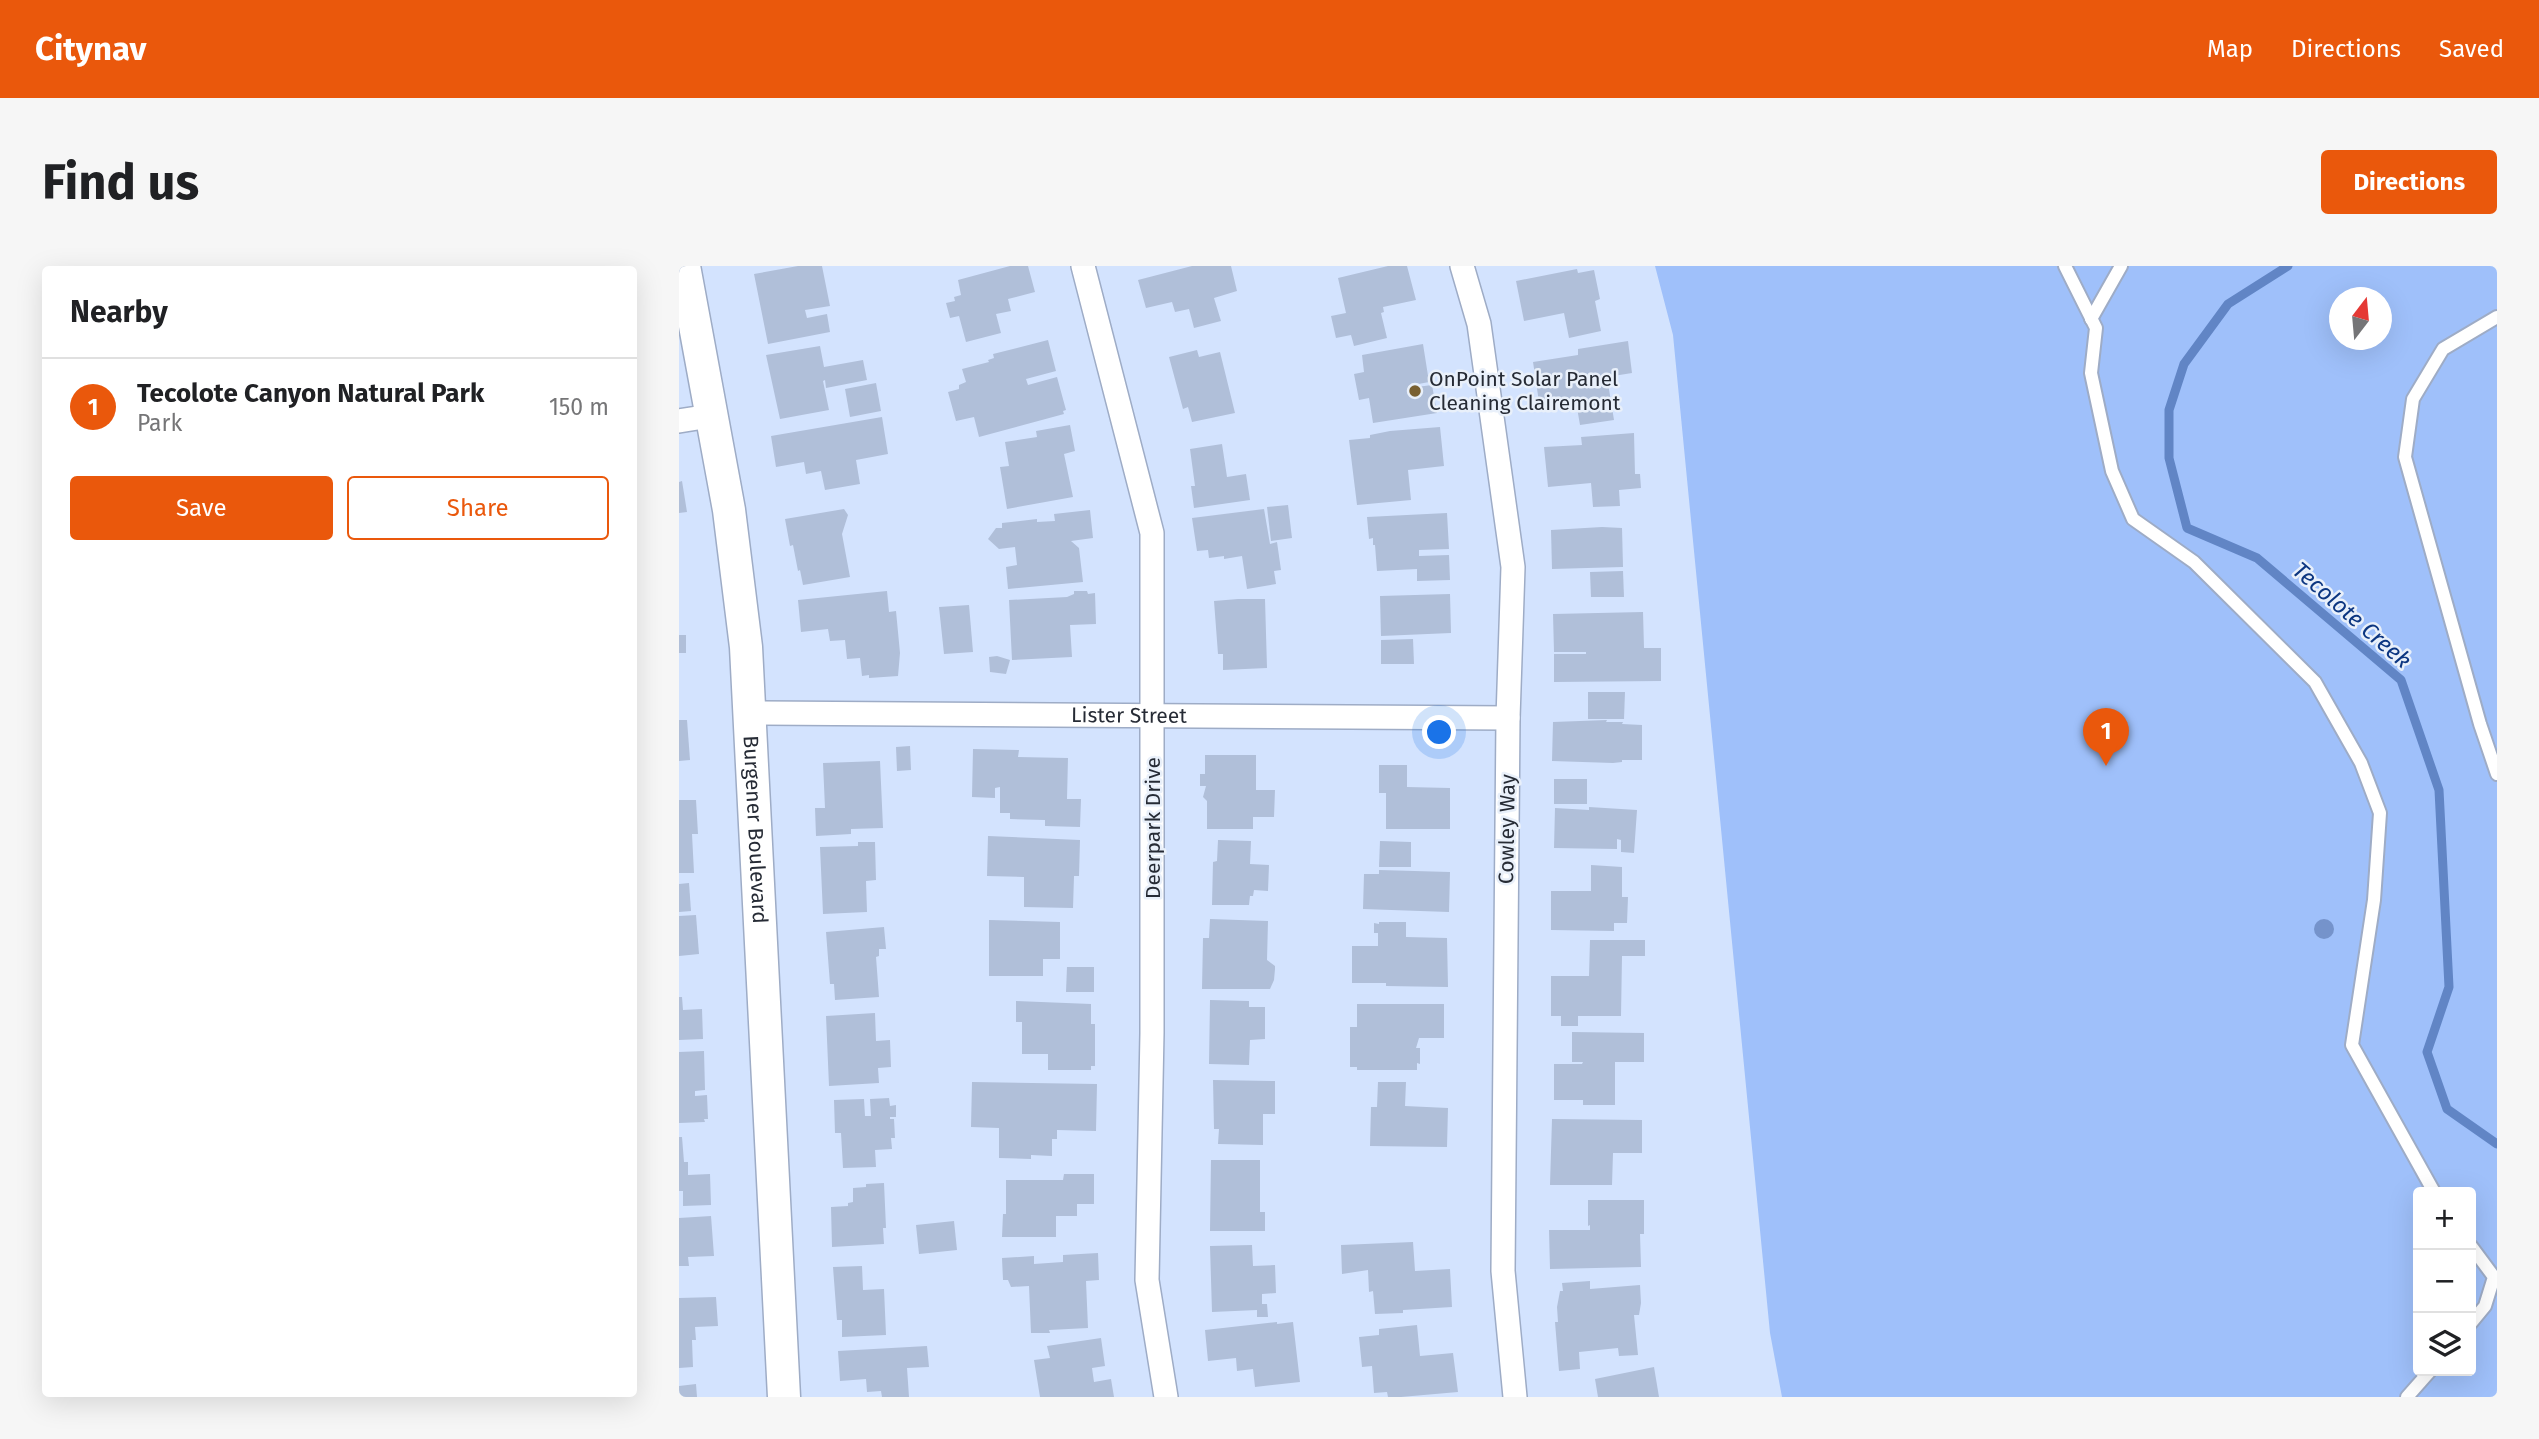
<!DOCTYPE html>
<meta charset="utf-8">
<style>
body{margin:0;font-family:"Fira Sans",sans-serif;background:#f6f6f6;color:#202124}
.controls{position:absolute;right:21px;bottom:21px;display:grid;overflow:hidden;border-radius:7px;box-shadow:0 7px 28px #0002}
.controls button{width:63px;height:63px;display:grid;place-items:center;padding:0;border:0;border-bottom:2px solid #e0e0e0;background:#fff;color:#202124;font:35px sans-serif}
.compass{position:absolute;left:1650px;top:21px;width:63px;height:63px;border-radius:50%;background:#fff;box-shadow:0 7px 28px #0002;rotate:16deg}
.you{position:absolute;left:761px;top:467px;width:24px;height:24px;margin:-18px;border:5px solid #fff;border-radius:50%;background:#1a73e8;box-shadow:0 0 0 10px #1a73e833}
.badge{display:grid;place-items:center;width:46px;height:46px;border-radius:50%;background:#ea580c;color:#fff;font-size:23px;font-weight:700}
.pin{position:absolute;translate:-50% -58px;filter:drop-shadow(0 2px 4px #0008)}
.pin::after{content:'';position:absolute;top:37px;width:24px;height:21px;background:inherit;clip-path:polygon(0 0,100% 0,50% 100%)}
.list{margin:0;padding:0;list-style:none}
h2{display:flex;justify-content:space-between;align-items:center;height:91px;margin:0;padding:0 28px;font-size:30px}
h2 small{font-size:23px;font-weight:400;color:#757577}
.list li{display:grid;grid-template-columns:46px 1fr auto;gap:21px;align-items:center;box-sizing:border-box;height:98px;padding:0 28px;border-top:2px solid #e0e0e0}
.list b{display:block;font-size:26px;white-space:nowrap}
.list p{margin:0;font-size:23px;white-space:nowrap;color:#757577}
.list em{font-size:23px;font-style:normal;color:#757577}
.actions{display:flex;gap:14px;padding:21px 28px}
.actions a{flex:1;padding:16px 0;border:2px solid #ea580c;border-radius:7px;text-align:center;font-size:24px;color:#ea580c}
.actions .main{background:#ea580c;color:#fff}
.icon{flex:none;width:38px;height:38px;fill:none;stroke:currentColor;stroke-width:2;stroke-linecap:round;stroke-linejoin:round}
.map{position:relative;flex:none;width:1818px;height:1131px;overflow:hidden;border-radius:7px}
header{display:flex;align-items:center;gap:42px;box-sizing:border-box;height:98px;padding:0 35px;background:#ea580c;color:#fff}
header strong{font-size:33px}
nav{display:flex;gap:38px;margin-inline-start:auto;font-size:24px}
.intro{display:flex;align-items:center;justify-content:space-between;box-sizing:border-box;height:168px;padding:0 42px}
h1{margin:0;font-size:49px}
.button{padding:18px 32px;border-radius:7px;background:#ea580c;color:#fff;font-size:24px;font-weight:700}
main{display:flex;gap:42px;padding:0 42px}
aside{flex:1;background:#fff;border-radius:7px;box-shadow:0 7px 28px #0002}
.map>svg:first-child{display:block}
.green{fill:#9fc0fa;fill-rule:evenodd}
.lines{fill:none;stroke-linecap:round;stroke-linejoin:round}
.stream{stroke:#6185c5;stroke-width:9}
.building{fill:#b0bfd9}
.lane-casing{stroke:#9eacc6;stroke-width:16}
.street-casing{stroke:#9eacc6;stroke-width:26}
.secondary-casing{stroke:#9eacc6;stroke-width:35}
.lane{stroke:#fff;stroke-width:12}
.street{stroke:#fff;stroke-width:23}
.secondary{stroke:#fff;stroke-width:32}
.tree{fill:#7593cb}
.poi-dot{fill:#796031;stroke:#e9f0fa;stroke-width:2.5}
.labels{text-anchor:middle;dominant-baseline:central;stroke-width:5;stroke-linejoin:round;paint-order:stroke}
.poi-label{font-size:21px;fill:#262b35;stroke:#e9f0fa;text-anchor:start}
.street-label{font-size:21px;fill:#262b35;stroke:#e9f0fa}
.water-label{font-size:23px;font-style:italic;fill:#0c3681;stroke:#e9f0fa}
</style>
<header>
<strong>Citynav</strong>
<nav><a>Map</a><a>Directions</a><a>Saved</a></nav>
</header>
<div class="intro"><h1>Find us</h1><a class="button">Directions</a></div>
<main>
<aside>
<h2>Nearby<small></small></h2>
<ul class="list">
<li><span class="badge">1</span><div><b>Tecolote Canyon Natural Park</b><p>Park</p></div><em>150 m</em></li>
</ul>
<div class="actions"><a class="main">Save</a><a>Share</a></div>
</aside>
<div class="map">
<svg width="1818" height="1131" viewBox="0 0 1818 1131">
<rect width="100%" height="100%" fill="#d3e3fe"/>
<path class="green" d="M976,0H1818V1131H1103L1091,1067L994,69ZM1660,32H1702V74H1660ZM1739,926H1792V1105H1739Z"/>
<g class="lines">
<polyline class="stream" points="1609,0 1549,38 1505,98 1490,144 1490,192 1508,262 1578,292 1722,414 1760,524 1770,721 1748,786 1768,843 1818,878"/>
</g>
<g class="building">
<polygon points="119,0 143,0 151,40 126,44 128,52 148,48 151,66 89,78 75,8"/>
<polygon points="331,0 349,0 356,26 329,33 332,45 317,48 322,67 287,76 280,50 271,52 267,37 276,35 275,31 282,29 279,14"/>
<polygon points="513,0 552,0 558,25 535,32 542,55 515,62 510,43 496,46 493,36 467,42 459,14"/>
<polygon points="709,0 728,0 737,34 704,41 705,46 702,47 708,72 675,80 672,69 657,72 652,50 667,47 659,12"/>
<polygon points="898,3 899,7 915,4 921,33 916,35 922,65 890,72 885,47 845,55 837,15"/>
<polygon points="369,74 377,105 347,113 349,119 378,111 387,144 384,145 385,148 300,171 295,151 277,155 269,126 280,123 280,119 287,116 283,103 310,96 309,94 315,92 314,88"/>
<polygon points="949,75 953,107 928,111 935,154 901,159 897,136 885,138 884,132 860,136 854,96 899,89 899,83"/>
<polygon points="744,78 750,116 729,120 730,122 753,119 758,147 694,157 690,132 680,134 675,108 685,106 683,89"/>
<polygon points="141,80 145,101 184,94 188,114 147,122 146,114 144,115 150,144 101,153 87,89"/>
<polygon points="518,84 520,91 541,86 556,147 513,156 509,141 504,143 490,91"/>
<polygon points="197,117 202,145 171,151 166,123"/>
<polygon points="203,151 209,188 177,194 181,218 146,224 142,205 127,208 125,196 97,201 92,170"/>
<polygon points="391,159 396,185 385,188 394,231 328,243 321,201 330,200 326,176 358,171 357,165"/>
<polygon points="761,161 765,200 729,204 732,234 678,239 670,174 691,172 691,169 711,165"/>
<polygon points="955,167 956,208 961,208 962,222 940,224 941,240 914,241 912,217 869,221 865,181 903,179 902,171"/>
<polygon points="543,178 548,211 567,208 571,234 515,242 512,220 516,220 511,183"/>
<polygon points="3,215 8,246 0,247 0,216"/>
<polygon points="609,239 613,272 592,275 588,241"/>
<polygon points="165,243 169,249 163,268 171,311 124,319 121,304 119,305 114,279 111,280 106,253"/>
<polygon points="585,243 591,278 598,276 602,304 595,305 597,318 568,323 563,290 545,293 545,290 530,292 529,284 518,285 513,252"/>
<polygon points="411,244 414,272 392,275 400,282 404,316 329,323 327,301 338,299 336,281 320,283 309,273 317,262 323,262 323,257 358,253 358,256 376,255 375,248"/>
<polygon points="768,247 770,283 740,284 740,290 770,289 771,314 738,315 738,303 698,305 696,279 694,279 694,272 690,273 688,251"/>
<polygon points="923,261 943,262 944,301 873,303 872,264"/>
<polygon points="944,305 945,331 912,331 911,306"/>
<polygon points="208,325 210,346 217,345 221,387 219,410 190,412 190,409 183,410 181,392 168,393 166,374 151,375 149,363 122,366 119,334"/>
<polygon points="395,325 408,325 409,328 416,327 417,358 391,359 393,391 333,394 330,334 388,331 395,328"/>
<polygon points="771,328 772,367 702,370 701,330"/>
<polygon points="559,333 586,333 588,402 544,404 544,388 539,388 535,335"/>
<polygon points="290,339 294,386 265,388 260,341"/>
<polygon points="964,346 965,382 982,382 982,415 875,416 875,388 907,388 907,386 875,386 874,348"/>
<rect x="0" y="369" width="7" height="18"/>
<polygon points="734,373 735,398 702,398 702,374"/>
<polygon points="318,390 331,394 327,408 311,406 310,391"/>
<polygon points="909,426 946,426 945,453 909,453"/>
<polygon points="0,454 8,454 11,494 0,495"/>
<polygon points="928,454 927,456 944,456 943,458 963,459 963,494 943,494 943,496 934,497 873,495 874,456"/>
<polygon points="231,480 232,504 218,505 217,481"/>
<polygon points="294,483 340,484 339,491 389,492 388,533 402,533 401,561 366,560 366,554 331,553 331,547 321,547 321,521 316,522 316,532 293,531"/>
<polygon points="526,489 577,489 577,524 596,524 595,551 574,551 574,563 528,563 528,535 524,531 527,520 521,520 521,508 526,508"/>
<polygon points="201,495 204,562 172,563 172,568 137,570 136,542 146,542 144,497"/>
<polygon points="700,499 728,499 728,521 771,522 771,563 707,563 707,527 700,527"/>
<rect x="875" y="513" width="33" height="25"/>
<polygon points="0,534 17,534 19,568 13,568 15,607 0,607"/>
<polygon points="910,541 958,544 955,587 942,586 942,574 938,573 938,583 875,582 876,542 910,544"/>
<polygon points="309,570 401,574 400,610 395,610 394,642 345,641 345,611 308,610"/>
<polygon points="539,574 572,575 571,598 590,599 589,625 575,624 574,630 571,630 570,639 533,639 534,596 538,595"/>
<polygon points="701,575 732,576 732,601 700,601"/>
<polygon points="179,576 196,576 197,614 187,615 188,646 144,648 141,581 179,580"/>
<polygon points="912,599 943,601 943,631 949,631 948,657 935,657 935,665 872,664 872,625 912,625"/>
<polygon points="700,604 771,606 770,646 684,643 685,608 700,608"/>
<polygon points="10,617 12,645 0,646 0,618"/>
<polygon points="17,649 20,688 0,690 0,650"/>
<polygon points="531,653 589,655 588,694 596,700 596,703 595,714 591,723 523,723 524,672 530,672"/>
<polygon points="310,654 381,656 381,693 364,693 364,710 310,710"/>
<polygon points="700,656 727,656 727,671 768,672 769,721 707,720 707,717 673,717 673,680 699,680 699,667 695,667 695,657 700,658"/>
<polygon points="205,661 207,683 200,683 200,690 197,691 200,731 156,734 155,718 151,718 147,666"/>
<polygon points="911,674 966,674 966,690 943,690 942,750 899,750 899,760 882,760 882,750 872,750 872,710 910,710"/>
<polygon points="388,701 415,701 415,726 387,726"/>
<polygon points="0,731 3,731 4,744 23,743 24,773 0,774"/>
<polygon points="531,734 570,735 570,741 586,741 586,773 571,774 570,799 530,798"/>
<polygon points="337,735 412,738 412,758 416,758 416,800 412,800 412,804 369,804 369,788 343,788 343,756 337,756"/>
<polygon points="678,738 765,738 765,772 740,772 737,782 741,782 741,798 738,797 738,804 678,804 678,801 671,801 671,761 678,761"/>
<polygon points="196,747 197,775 211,774 212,801 199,802 200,817 150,820 147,750"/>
<polygon points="893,766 965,767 965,796 936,796 936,839 904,839 904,834 875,834 875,798 903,798 904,796 893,796"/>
<polygon points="25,785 26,824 16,825 16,830 28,829 29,853 25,853 26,856 0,857 0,786"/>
<polygon points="534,814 596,815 596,848 584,848 584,879 539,878 540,863 535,863"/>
<polygon points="293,816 418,818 417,865 378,864 378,873 373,873 373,890 352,889 352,893 320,892 320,862 292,861"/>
<polygon points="699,816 727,816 726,840 769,842 768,881 691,880 692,841 698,841"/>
<polygon points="210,832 211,840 217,839 217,851 211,851 211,853 215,853 216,872 212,872 213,883 196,884 197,901 164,902 162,867 156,867 155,834 185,833 186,850 192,850 191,833"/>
<polygon points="873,853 963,854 963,887 934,887 933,919 871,919"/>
<polygon points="0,871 3,871 5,896 9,896 9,909 31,908 32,939 4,940 4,925 0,925"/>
<polygon points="532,894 581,894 581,946 586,946 586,965 531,965"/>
<polygon points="385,908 415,908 415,938 398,938 398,950 377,950 377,971 323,971 324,948 327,948 327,914 384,914"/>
<polygon points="205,917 207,962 204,962 205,978 153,981 152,941 169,940 169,937 174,936 174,922 187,921 187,918"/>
<polygon points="909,934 965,934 965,968 961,968 962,1001 871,1003 870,964 911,964 911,959 909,960"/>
<polygon points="32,950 35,990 9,991 10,1000 0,1000 0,952"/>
<polygon points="275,955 278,984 240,988 237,959"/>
<polygon points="734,976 736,1005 771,1003 773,1041 724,1044 724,1047 696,1048 694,1025 690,1026 689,1004 663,1008 662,979"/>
<polygon points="573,979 574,1000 596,999 597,1027 583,1028 583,1038 588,1038 589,1051 578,1051 578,1044 533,1046 531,980"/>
<polygon points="419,987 420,1014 407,1015 409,1062 370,1064 371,1067 352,1067 350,1020 332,1021 329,1014 324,1014 323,992 355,990 355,998 384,996 384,989"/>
<polygon points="183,1000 184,1024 205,1023 207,1069 163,1071 163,1054 158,1054 154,1001"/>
<polygon points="911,1015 911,1023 961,1019 962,1037 960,1049 955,1049 959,1089 940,1090 939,1082 900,1086 901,1103 880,1105 876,1056 879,1056 878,1041 881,1025 884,1025 883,1017"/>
<polygon points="37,1031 39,1060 16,1061 17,1074 13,1074 14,1101 0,1102 0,1032"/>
<polygon points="598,1056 598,1058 614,1056 621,1116 576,1121 574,1103 558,1105 557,1092 529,1095 526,1064"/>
<polygon points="738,1059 741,1090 774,1087 779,1126 722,1131 709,1131 708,1126 695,1127 693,1100 683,1101 680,1071 700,1069 700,1063"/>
<polygon points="422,1072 426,1100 413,1102 415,1116 432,1113 435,1131 361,1131 355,1094 371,1092 368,1080"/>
<polygon points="248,1080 250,1101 228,1102 230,1131 203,1131 202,1125 188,1126 187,1113 161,1115 159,1085"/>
<polygon points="975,1101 980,1131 919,1131 916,1113"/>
<polygon points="17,1118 18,1131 0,1131 0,1120"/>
</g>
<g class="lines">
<defs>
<g id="lane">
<polyline points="1386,0 1417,62 1412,107 1433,205 1454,253 1515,296 1636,416 1682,497 1701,547 1695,634 1673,779 1755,926"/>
<polyline points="1818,51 1764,83 1734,133 1726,191 1801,458 1818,508"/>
<polyline points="1412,53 1442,0"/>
<polyline points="1792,980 1815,1011 1806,1040 1792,1057"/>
<polyline points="1728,1131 1751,1105"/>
</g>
<g id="street">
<polyline points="404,0 473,267 473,767 468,1014 487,1131"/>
<polyline points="783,0 800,58 834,301 829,452 824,1005 836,1131"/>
<polyline points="0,155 31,150"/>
<path id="s1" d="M70,447L829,452"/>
</g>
<g id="secondary">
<path id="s2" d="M5,0L50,244L67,381L105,1131"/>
</g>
</defs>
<use href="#lane" class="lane-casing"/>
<use href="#street" class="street-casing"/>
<use href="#secondary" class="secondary-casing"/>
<use href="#lane" class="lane"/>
<use href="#street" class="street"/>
<use href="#secondary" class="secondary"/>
</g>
<circle class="tree" cx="1645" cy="663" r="10"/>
<circle class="poi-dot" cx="736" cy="125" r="7"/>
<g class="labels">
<g class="poi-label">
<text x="750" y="113">OnPoint Solar Panel<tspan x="750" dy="24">Cleaning Clairemont</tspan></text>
</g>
<g class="street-label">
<text stroke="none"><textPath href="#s1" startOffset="380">Lister Street</textPath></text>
<text transform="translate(474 562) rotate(-90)">Deerpark Drive</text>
<text stroke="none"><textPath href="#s2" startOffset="569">Burgener Boulevard</textPath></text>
<text transform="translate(828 563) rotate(-89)">Cowley Way</text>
</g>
<g class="water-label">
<text transform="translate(1673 349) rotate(41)">Tecolote Creek</text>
</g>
</g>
</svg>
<div class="controls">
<button>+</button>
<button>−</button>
<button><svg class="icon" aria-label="layers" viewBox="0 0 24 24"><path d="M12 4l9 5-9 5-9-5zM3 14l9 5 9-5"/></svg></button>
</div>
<svg class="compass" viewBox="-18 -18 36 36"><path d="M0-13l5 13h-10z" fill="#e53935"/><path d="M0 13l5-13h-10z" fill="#757577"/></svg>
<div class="you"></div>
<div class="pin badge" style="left:1427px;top:500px">1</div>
</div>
</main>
